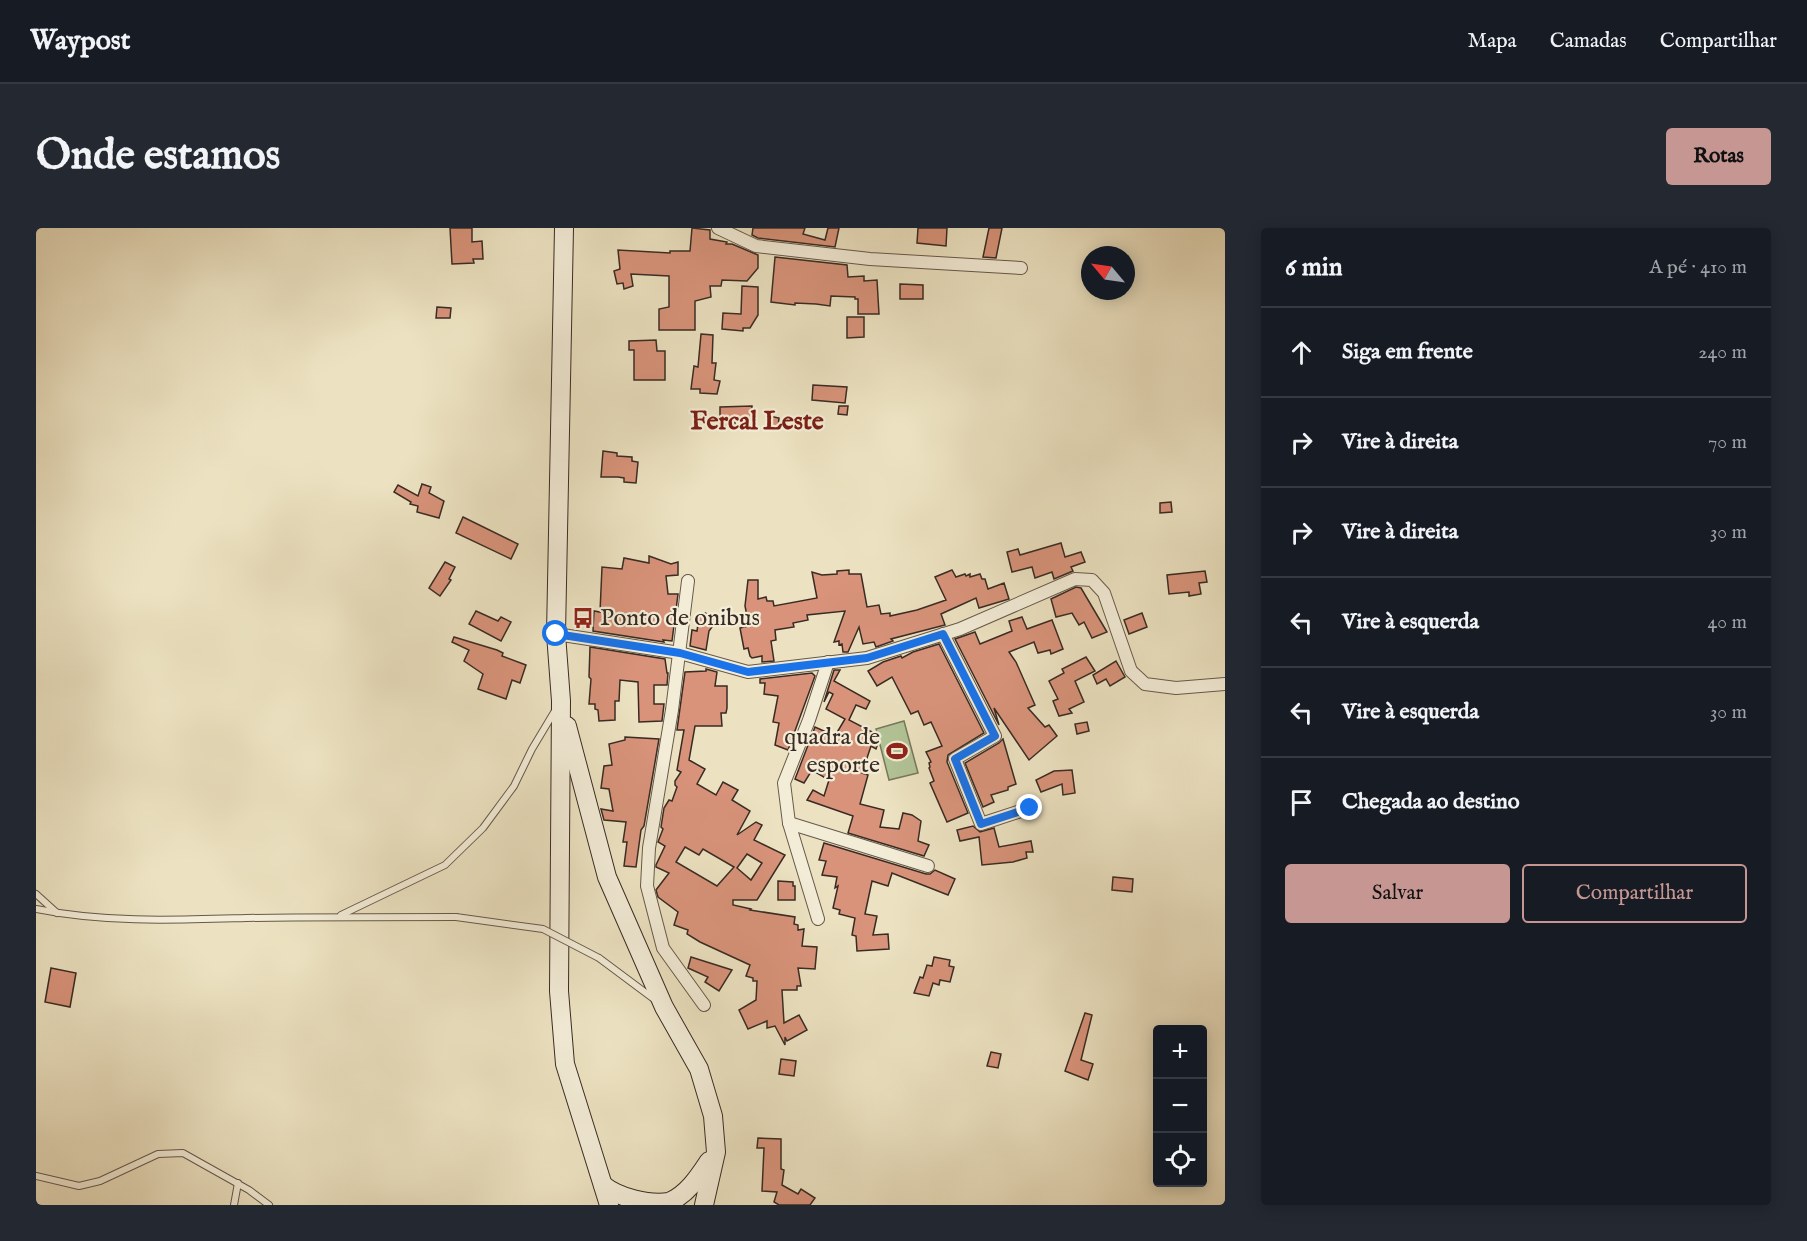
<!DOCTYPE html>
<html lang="pt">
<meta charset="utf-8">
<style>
body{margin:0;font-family:"IM FELL English",serif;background:#242831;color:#f1f3f6}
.controls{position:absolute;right:18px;bottom:18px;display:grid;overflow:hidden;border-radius:6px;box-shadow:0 3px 15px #0003}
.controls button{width:54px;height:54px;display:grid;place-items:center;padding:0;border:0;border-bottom:2px solid #363941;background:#171b24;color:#f1f3f6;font:30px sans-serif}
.compass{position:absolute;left:1045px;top:18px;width:54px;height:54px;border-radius:50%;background:#171b24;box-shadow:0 3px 15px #0003;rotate:299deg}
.stop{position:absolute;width:18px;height:18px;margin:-14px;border:4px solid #1a73e8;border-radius:50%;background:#fff}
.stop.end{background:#1a73e8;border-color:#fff;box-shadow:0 2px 6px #0008}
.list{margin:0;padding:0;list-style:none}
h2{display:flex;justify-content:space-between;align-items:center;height:78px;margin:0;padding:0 24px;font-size:26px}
h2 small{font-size:20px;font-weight:400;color:#9ea1a6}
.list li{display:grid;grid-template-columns:39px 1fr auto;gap:18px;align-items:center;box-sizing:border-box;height:90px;padding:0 24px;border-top:2px solid #363941}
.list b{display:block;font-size:22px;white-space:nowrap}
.list em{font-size:20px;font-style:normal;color:#9ea1a6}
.actions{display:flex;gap:12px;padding:18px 24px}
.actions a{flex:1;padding:14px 0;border:2px solid #c59692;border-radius:6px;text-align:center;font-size:21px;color:#c59692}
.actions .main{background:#c59692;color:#111}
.icon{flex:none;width:33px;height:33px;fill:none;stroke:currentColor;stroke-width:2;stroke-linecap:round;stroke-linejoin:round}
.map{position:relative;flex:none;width:1189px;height:977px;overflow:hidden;border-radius:6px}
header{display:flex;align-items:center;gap:36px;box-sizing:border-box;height:84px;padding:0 30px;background:#171b24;border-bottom:2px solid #363941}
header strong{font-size:28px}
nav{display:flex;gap:33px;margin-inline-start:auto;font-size:21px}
.intro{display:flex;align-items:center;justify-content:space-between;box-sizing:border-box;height:144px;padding:0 36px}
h1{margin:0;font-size:42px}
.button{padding:15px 27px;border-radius:6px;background:#c59692;color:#111;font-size:21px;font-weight:700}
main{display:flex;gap:36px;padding:0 36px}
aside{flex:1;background:#171b24;border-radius:6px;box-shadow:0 3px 15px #0003}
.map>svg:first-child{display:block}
.green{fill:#b2c497;stroke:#76785e;stroke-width:1.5}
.building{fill:#d8937a;stroke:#392b24;stroke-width:1.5;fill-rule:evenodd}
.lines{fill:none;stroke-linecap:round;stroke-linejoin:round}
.lane-casing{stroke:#66594b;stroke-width:8}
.street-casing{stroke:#66594b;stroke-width:14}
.secondary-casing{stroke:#392b24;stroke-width:20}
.lane{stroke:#f3ecd7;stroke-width:6}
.street{stroke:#f3ecd7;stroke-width:12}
.secondary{stroke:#f3ecd7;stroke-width:18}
.lane-bridge-casing{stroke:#66594b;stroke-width:8;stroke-linecap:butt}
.lane-bridge{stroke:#f3ecd7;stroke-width:6}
.route{stroke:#1a73e8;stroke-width:8}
.labels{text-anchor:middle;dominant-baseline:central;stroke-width:4.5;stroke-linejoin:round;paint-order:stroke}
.poi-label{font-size:24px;fill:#392b24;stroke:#f3ecd7;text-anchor:start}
.neighbourhood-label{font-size:26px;font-weight:bold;fill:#7a1f14;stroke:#f3ecd7}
</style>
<header>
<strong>Waypost</strong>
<nav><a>Mapa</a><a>Camadas</a><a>Compartilhar</a></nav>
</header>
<div class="intro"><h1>Onde estamos</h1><a class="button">Rotas</a></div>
<main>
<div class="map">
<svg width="1189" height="977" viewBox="0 0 1189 977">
<rect width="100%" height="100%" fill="#ece2c1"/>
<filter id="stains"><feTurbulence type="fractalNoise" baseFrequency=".00333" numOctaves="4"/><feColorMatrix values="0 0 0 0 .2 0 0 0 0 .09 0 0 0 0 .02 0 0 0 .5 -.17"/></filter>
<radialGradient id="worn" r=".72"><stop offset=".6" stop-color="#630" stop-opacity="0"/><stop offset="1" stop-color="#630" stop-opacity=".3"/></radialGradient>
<polygon class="green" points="868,493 882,545 853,552 840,501"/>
<g class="building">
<polygon points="414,0 436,0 436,14 446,13 447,31 437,31 438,35 416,36"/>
<polygon points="656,0 674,2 674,11 691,14 690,16 696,16 722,27 722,40 711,53 686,52 685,58 674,58 675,69 659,73 659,102 623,102 623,81 633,79 633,48 595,46 597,58 588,61 587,55 581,56 578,43 584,41 582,22 634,25 634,23 654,23"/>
<polygon points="717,0 769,0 767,6 789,12 792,0 803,0 799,19 722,10 716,7"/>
<polygon points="882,0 911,0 910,18 881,15"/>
<polygon points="953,0 966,0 960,30 947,29"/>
<polygon points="739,29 811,37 812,49 828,48 828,53 841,52 843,86 822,86 822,71 819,71 819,69 795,68 794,78 780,76 759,75 759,77 735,74"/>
<polygon points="864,56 887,57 887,71 864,71"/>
<polygon points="706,58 722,59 722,87 714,100 707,100 707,103 686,101 687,85 705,86"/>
<polygon points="401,79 415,80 414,90 400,90"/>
<polygon points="811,89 828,89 828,109 811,110"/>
<polygon points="665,106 677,107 676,135 680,135 678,152 684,153 681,166 664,165 664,161 655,161 658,138 662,139"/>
<polygon points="620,112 621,123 629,123 629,152 598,152 598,122 593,122 593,113"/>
<polygon points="777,157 811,159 809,175 776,172"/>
<polygon points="716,178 716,191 699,192 699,199 684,199 684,179"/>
<polygon points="803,178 812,178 811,187 802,186"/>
<polygon points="733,188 743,190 742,199 732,198"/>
<polygon points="567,223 581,225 581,228 596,229 596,233 602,234 600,255 588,254 588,250 582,249 565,249"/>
<polygon points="386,256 395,259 393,265 408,273 403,290 381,284 382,278 374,276 375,274 358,264 362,257 382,268"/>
<polygon points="1135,274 1136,284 1124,285 1124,275"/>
<polygon points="427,289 482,316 475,331 420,305"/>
<polygon points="1025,315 1029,329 1045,324 1049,334 1035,339 1037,343 1018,351 1016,344 999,350 996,339 976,344 971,324 982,321 984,327"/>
<polygon points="613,328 635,336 642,334 642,347 630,348 632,366 642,366 636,413 627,412 628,414 557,403 558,383 564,384 566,339 586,341 588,330 613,335"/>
<polygon points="409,334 419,339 413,351 415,352 404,368 393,360"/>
<polygon points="813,342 813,346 825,346 831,379 843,377 845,386 854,385 854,388 881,382 910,372 899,349 916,342 920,349 929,346 930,348 934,346 934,349 944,346 946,351 949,351 952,361 968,355 973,371 943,380 940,370 905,386 909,397 855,411 857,413 840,419 838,414 827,416 823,399 812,424 807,424 806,416 803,417 803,413 798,414 809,383 771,387 772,392 757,395 758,399 739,402 740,412 735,413 738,433 726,434 726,428 716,430 714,428 712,420 708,421 704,400 713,398 709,378 712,352 722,352 722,371 730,369 731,373 737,373 738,378 781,370 776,344 786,347 801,346 801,343"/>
<polygon points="1169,343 1171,354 1163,355 1165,366 1153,368 1153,364 1133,366 1131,347"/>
<polygon points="1040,359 1045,360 1071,404 1056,410 1048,394 1043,397 1036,385 1020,389 1015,371"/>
<polygon points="440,383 462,393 465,389 475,394 465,413 433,396"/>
<polygon points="669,385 676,388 679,395 673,403 670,422 654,418 656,402 661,403 663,389"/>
<polygon points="1106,385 1111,399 1093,406 1088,392"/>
<polygon points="986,389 991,401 1016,392 1027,421 1015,426 1014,422 1002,425 998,414 973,424 980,434 999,477 992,480 1009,499 1013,497 1021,508 993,532 958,480 963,497 919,411 939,404 944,416 976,403 973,393"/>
<polygon points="418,409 461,422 467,425 466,428 490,437 484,455 476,452 470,471 442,461 447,446 428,433 433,422 416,414"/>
<polygon points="903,416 948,505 912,527 911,534 932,585 911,594 894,555 898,553 893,540 894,539 893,535 895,534 890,524 906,518 895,494 888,497 882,483 875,486 856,449 841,458 832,443 847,434 865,428 866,430 877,424"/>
<polygon points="554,419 629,431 631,445 632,445 631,457 618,457 618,476 628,476 626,493 603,494 602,454 584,452 583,473 579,473 579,492 563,493 562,482 559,481 559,476 553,476 555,451 553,449"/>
<polygon points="1050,429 1059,443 1039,453 1048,474 1033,481 1036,485 1023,488 1017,473 1022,471 1013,453 1028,445 1026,441"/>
<polygon points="1080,433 1089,449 1074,458 1070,451 1061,456 1057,447"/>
<path d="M670,441L681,444L679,458H691V480L690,485H685L686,498H659L653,532L669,541L661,556L680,567L687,554L702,562L696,572L714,583L701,607L720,594L726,597L718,612L749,627L721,672H697V677L715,681L714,682L759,689L758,696L762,697V702L768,701L766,718L781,719L779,741L762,740L765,758H761V762H746L748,795L763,787L771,802L751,813L749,809V817L739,798L731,800V793L712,801L703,782L720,772L721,753H717V750L710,748L714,737L664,714L651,706L652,702L638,697L642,684L622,669L620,662L633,645L620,639V637L629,618L622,614L627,601L625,599L628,580L633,572L636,573L641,559L639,557V553L645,544L641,542L648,502H641L649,444L670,443ZM649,619L663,627L667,621L698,639L681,658L640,634ZM711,626L726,635L715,652L701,640Z"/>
<polygon points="798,442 804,442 798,453 834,473 830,481 820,477 813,492 840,506 842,515 840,521 835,518 826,545 832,547 824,576 848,582 844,599 863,601 867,585 876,587 885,593 882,613 893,617 888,628 812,605 817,588 771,572 777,562 788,568 793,552 776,542 768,555 759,551 779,499 799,508 809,491 790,481 797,466 793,464 788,474"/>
<polygon points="776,445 779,448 752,522 739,517 743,495 737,494 742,468 728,466 729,455 724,455 724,451"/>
<polygon points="1051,494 1053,503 1041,506 1039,496"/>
<polygon points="589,509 623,511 608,598 605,602 600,639 588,638 591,614 587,614 590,594 568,592 565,581 577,583 573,561 565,560 568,538 576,537 573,516 589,512"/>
<polygon points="967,511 980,556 972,559 972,562 955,567 958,574 947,579 929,535 963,515"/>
<polygon points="1036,542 1039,565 1027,567 1026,556 1005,564 1000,552 1018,543"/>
<polygon points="937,598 944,604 958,600 963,619 995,613 997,624 990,624 991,630 977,634 946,637 943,609 924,613 921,602"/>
<polygon points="788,615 890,646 894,646 899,642 919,651 912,667 856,645 852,658 836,653 829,686 841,688 837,707 852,706 853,721 821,723 820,708 816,707 819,690 803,686 804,682 797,680 802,658 799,660 801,649 786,647 790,633 783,632"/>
<polygon points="1077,649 1097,651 1096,664 1076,662"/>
<polygon points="742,653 757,654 757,658 759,658 759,672 742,672"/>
<polygon points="655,729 696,742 683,763 669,754 672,749 652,740"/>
<polygon points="898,729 914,732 913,738 918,739 914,754 904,752 903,757 897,755 893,768 878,765 884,749 887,750 891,737 896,738"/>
<polygon points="15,740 40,745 34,779 9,774"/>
<polygon points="1049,785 1056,787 1045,832 1057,836 1052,852 1029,843"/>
<polygon points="955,824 965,826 962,840 951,838"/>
<polygon points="745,831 760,833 758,848 743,846"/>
<polygon points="722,910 745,911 745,941 748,942 746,957 762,966 765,961 779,970 774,977 743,977 738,974 741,964 726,963 728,920 721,920"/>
</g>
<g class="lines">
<defs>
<g id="lane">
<polyline points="0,666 21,685"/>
<path d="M0,681C69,695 140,692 210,690C280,689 350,689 420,689"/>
<polyline points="305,687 409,637 447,600 478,558 496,521 520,481"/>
<polyline points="563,730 618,771"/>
<polyline points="0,948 43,958 64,953 122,926 147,925 213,962 233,977"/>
<polyline points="198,977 202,955"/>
</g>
<g id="street">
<polyline points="682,0 720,18 834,31 985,40"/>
<polyline points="652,353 636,482 613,620 611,658 627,720 668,777"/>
<polyline points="520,406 644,425 712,444 831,430 924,401 1039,351 1056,352 1068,365 1095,443 1109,456 1140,460 1189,456"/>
<polyline points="907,406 959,508 919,531 945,596 994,580"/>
<polyline points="753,595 892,638"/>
<polyline points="782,691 753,595 748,555 773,492 792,434"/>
</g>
<g id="secondary">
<polyline points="528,0 520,406 525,473 523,763 529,836 573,977"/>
<polyline points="531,498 571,649 628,779 663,841 677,888 680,924 668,977"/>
<path d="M567,957C583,970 613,977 633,974C651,967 663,948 673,933"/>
</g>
</defs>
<use href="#lane" class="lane-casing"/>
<use href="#street" class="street-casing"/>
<use href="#secondary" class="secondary-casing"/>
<use href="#lane" class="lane"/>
<use href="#street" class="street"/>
<use href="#secondary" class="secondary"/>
<defs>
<polyline id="lane-bridge" points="420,689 507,701 563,730"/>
</defs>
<use href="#lane-bridge" class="lane-bridge-casing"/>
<use href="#lane-bridge" class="lane-bridge"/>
</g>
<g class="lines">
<polyline class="route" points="520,406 644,425 712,444 831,430 907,406 959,508 919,531 945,596 994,580"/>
</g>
<defs>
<symbol id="bus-bare" viewBox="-9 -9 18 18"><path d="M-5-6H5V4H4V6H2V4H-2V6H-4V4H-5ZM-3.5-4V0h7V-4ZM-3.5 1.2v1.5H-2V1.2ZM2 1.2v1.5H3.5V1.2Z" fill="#8f2418" stroke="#f3ecd7" stroke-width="2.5" paint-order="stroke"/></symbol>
<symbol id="stadium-bare" viewBox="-9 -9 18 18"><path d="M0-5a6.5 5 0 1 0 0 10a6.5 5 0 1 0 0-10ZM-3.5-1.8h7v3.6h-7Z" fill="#8f2418" stroke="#f3ecd7" stroke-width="2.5" paint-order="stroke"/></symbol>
</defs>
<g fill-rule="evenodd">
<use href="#bus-bare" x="532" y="375" width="30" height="30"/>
<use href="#stadium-bare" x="846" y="508" width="30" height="30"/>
</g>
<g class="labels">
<g class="poi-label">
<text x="564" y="390">Ponto de onibus</text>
<text x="844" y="509" text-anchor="end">quadra de<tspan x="844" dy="28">esporte</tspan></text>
</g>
<g class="neighbourhood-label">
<text x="721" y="193">Fercal Leste</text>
</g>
</g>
<rect width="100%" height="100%" filter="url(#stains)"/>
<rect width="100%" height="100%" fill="url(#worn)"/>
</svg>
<div class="controls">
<button>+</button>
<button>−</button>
<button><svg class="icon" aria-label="locate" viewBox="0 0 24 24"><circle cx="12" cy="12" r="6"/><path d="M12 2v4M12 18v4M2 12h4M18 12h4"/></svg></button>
</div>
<svg class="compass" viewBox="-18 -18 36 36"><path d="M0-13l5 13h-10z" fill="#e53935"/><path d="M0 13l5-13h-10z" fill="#9ea1a6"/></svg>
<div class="stop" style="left:520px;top:406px"></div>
<div class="stop end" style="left:994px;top:580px"></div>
</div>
<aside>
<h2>6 min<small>A pé · 410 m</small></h2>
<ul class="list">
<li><svg class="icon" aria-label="ahead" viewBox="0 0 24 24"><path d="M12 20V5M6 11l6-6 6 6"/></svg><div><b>Siga em frente</b></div><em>240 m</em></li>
<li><svg class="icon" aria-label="right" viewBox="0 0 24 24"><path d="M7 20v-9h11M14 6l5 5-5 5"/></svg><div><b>Vire à direita</b></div><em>70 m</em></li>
<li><svg class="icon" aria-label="right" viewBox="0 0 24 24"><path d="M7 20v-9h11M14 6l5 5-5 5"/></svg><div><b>Vire à direita</b></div><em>30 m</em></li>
<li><svg class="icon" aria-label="left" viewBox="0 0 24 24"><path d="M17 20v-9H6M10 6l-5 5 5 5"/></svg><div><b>Vire à esquerda</b></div><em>40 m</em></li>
<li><svg class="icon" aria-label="left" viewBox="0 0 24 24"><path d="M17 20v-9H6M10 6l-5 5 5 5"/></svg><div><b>Vire à esquerda</b></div><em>30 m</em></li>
<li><svg class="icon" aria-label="arrive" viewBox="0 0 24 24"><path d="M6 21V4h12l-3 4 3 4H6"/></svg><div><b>Chegada ao destino</b></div></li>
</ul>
<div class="actions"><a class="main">Salvar</a><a>Compartilhar</a></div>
</aside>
</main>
